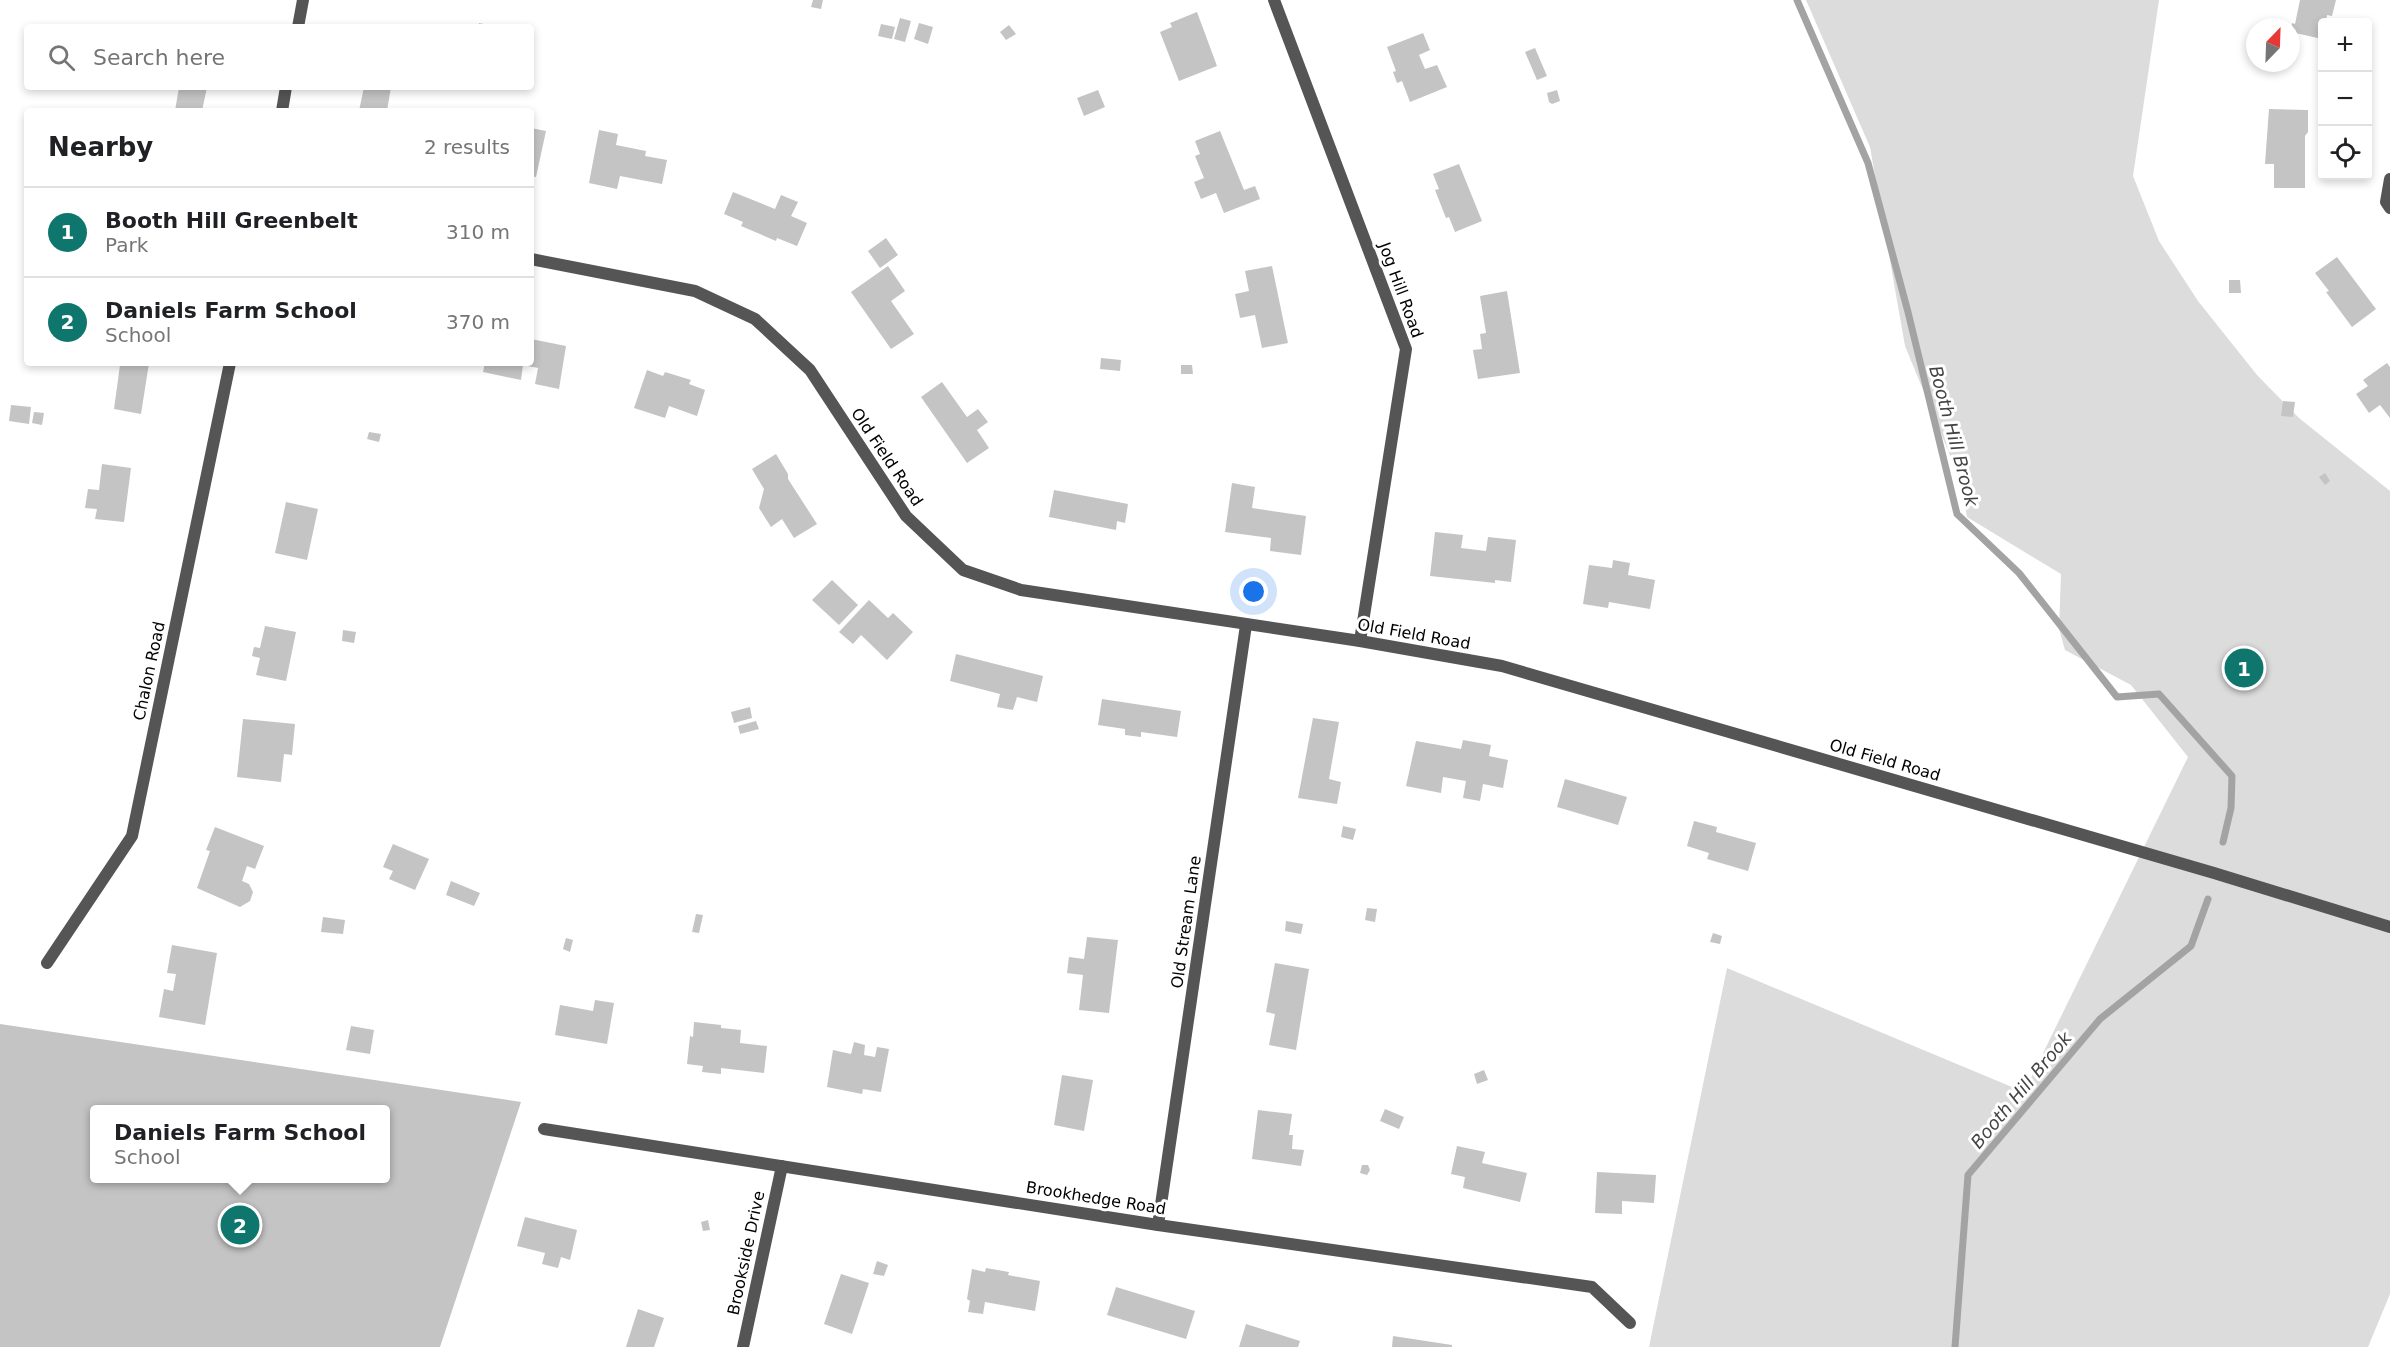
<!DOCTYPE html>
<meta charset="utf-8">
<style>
body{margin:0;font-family:"DejaVu Sans",sans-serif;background:#f2f2f2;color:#202124}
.controls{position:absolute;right:18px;top:18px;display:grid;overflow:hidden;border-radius:6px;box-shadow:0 3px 9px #0003}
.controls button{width:54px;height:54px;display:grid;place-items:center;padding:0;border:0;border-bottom:2px solid #e0e0e0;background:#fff;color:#202124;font:30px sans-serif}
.compass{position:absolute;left:2246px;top:18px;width:54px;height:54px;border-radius:50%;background:#fff;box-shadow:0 3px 9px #0003;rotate:23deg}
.you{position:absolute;left:1254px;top:592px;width:21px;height:21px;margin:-15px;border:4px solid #fff;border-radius:50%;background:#1a73e8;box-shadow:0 0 0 9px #1a73e833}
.badge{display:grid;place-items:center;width:39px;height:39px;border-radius:50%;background:#0f766e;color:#fff;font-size:20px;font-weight:700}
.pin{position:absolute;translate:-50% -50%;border:3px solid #fff;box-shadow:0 2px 6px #0006}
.popup{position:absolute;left:90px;top:1105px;width:300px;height:78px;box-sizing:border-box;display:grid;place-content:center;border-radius:6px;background:#fff;filter:drop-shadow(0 2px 4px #0005);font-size:20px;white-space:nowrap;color:#757577}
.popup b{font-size:22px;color:#202124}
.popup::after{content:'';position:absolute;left:50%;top:100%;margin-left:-12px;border:12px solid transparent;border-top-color:#fff}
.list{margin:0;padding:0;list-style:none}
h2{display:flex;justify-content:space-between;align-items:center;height:78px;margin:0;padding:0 24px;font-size:26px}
h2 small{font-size:20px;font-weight:400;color:#757577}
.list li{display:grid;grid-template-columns:39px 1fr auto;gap:18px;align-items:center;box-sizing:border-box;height:90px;padding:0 24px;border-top:2px solid #e0e0e0}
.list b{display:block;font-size:22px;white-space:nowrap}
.list p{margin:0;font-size:20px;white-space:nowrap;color:#757577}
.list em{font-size:20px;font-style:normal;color:#757577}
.icon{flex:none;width:33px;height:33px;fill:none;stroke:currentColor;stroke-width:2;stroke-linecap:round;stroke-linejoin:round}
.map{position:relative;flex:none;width:2390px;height:1347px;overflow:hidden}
.search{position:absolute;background:#fff;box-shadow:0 3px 9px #0003;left:24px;top:24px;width:510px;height:66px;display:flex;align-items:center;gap:15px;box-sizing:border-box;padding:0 21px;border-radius:6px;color:#757577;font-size:22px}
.panel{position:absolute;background:#fff;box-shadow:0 3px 9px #0003;left:24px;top:108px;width:510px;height:258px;border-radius:6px}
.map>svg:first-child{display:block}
.green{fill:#dcdcdc}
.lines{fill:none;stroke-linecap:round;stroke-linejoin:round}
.stream{stroke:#a3a3a3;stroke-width:7}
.building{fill:#c4c4c4;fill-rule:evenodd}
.minor{stroke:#555;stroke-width:12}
.labels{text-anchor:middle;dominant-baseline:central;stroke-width:6;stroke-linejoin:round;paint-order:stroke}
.street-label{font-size:16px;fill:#000;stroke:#fff}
.water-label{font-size:18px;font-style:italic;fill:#444;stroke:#fff}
</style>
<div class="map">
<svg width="2390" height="1347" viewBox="0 0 2390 1347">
<rect width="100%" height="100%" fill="#fff"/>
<polygon class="green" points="1806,0 2159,0 2133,176 2159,241 2198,301 2257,375 2299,418 2390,491 2390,1294 2368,1347 1649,1347 1727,968 2024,1092 2188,757 2131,685 2065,650 2059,629 2061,574 1967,517 1959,477 1905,346 1870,147"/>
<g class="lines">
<g class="stream">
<polyline points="1797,0 1868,163 1908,312 1957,514 2019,573 2117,697 2159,694 2232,776 2231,808 2223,842"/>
<polyline points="1955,1347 1968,1175 2100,1019 2191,946 2208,899"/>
</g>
</g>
<g class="building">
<polygon points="813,0 823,0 821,9 811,7"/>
<polygon points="2300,0 2336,0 2332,16 2327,15 2326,22 2322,22 2322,39 2291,32 2292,23 2295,24"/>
<polygon points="1197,12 1217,66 1179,81 1160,32 1172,27 1170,23"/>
<polygon points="900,18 911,21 905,42 894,39"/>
<polygon points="479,23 493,26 493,27 478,27"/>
<polygon points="919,23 933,27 928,44 914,39"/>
<polygon points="881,24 895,27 892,39 878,36"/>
<polygon points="1009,25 1016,34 1006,40 1000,32"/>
<polygon points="1423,33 1430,50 1419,55 1425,69 1437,65 1447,87 1410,102 1402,81 1397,83 1393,72 1396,71 1387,47"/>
<polygon points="1535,48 1547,76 1537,80 1525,52"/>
<polygon points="179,87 207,87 202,111 175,111"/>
<polygon points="364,87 391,87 387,111 359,111"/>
<polygon points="1098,90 1105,107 1084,116 1077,98"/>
<polygon points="1557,90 1560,101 1552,104 1549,102 1547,93"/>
<polygon points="2269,109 2308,110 2308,132 2305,136 2305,188 2274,188 2274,164 2265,164"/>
<polygon points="531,128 546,131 536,177 531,176"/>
<polygon points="599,130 618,134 616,145 646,151 645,156 667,160 662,184 620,176 617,189 589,183"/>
<polygon points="1220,131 1244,190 1255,186 1260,199 1224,213 1216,193 1201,199 1194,182 1204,178 1195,156 1200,154 1195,141"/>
<polygon points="1459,164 1482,221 1455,232 1449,217 1446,218 1435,190 1439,189 1433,174"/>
<polygon points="733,192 775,209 781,195 798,202 791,216 807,223 797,246 777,238 776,241 741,226 743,222 724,214"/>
<polygon points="886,238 898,255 880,268 868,251"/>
<polygon points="2337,257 2376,309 2352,327 2326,292 2329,291 2315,273"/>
<polygon points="888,266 905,291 891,301 914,334 891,349 851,292"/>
<polygon points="1272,266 1288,343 1262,348 1255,315 1240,318 1235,294 1249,291 1245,271"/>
<polygon points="2229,280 2240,280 2241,293 2229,293"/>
<polygon points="1507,291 1520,373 1478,379 1473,350 1482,349 1480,334 1486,333 1480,296"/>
<polygon points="531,339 566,346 559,389 535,384 538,368 523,365 521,380 483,372 485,363 531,363"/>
<polygon points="1101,358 1121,360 1120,371 1100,369"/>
<polygon points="115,363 149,363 141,414 114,409 120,365"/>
<polygon points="2387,363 2390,367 2390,418 2380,405 2369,413 2356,394 2368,386 2363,380"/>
<polygon points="1181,365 1192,365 1193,374 1181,374"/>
<polygon points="647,370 663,376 665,372 691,380 689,384 705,390 697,416 669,406 665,418 634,408"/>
<polygon points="942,382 967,417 978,409 988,422 977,430 989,448 967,463 921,397"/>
<polygon points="2283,401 2295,402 2293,417 2281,416"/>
<polygon points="11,405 31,407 29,424 9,421"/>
<polygon points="34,412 44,413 42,425 32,423"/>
<polygon points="369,432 381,434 379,442 367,439"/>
<polygon points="776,454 788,474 788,479 817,524 794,538 782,519 771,527 759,508 764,489 752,469"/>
<polygon points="102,464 131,468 124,522 95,519 97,509 85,508 88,489 99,490"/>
<polygon points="2325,473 2330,481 2325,485 2319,477"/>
<polygon points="1232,483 1255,487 1252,508 1306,516 1301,555 1270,551 1271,538 1225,532"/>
<polygon points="1054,490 1128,504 1125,523 1117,521 1116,530 1049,517"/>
<polygon points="286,502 318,509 307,560 275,553"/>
<polygon points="1435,532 1463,535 1461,548 1486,551 1488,537 1516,540 1511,582 1495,580 1495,583 1430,576"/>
<polygon points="1613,560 1630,563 1628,575 1655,580 1650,609 1609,602 1608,608 1583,604 1589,565 1612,568"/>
<polygon points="832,580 858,605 839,625 812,600"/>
<polygon points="869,600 888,618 893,613 913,632 887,660 861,635 853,644 839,632"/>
<polygon points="265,626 296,632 286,681 256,675 260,658 252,656 254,647 260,648"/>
<polygon points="343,630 356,632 354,643 342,641"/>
<polygon points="956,654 1043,676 1037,702 1017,697 1013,710 997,707 1000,694 950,681"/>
<polygon points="1102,699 1181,711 1177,737 1141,732 1141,737 1125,735 1125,729 1098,725"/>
<polygon points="750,707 752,718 734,723 731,712"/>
<polygon points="1313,718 1339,722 1329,779 1341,782 1337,804 1298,798"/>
<polygon points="243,719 295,724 292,755 284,754 281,782 237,777"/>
<polygon points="756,721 759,729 740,734 738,726"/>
<polygon points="1463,740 1491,745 1489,756 1508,760 1503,788 1483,784 1480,801 1463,798 1466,781 1443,777 1441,793 1406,786 1416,741 1461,749"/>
<polygon points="1565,779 1627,797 1618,825 1557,807"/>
<polygon points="1694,821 1717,827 1716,832 1756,843 1748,871 1707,859 1709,853 1687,846"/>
<polygon points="1343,826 1356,829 1353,840 1341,837"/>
<polygon points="215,827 264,846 255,869 247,866 242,881 249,884 253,892 250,901 240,907 197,888 210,851 206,850"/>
<polygon points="393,844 429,859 415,890 389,879 393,871 383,867"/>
<polygon points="451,881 480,893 474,906 446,895"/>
<polygon points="1367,908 1377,909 1375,922 1365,920"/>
<polygon points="696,914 703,915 699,933 692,932"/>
<polygon points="323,917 345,920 343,934 321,932"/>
<polygon points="1286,921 1303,924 1301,934 1285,931"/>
<polygon points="1713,933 1722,936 1720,944 1710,942"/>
<polygon points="1087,937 1118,940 1109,1013 1079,1010 1083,975 1067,973 1069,957 1084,959"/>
<polygon points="566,938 573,940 570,952 563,949"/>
<polygon points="172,945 217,953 205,1025 159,1017 164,989 173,991 176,974 167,973"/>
<polygon points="1275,963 1309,969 1296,1050 1269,1045 1275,1014 1266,1012"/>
<polygon points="595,1000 614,1003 607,1044 555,1035 560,1005 593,1011"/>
<polygon points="694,1022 721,1025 721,1028 741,1030 740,1043 767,1046 764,1073 721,1068 721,1074 702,1072 703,1066 687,1064 690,1036 693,1037"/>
<path d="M0,1024L521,1102L440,1347H0ZM94,1110H386V1178H94Z"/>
<polygon points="351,1026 374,1030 370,1054 346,1050"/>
<polygon points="854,1042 865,1045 864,1055 875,1057 877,1047 889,1049 881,1092 863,1089 862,1094 827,1087 833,1050 851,1054"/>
<polygon points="1484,1070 1488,1080 1477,1084 1474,1074"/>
<polygon points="1062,1075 1093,1080 1084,1131 1054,1125"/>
<polygon points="1385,1109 1404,1117 1399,1129 1380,1121"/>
<polygon points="1258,1110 1292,1114 1289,1135 1293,1135 1292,1149 1304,1150 1301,1166 1252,1159"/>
<polygon points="1457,1146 1485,1152 1482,1163 1527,1173 1520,1202 1463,1188 1465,1177 1451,1174"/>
<polygon points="1362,1165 1368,1165 1370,1170 1367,1175 1360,1173"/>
<polygon points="1597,1172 1656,1175 1654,1203 1622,1201 1622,1214 1595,1213"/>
<polygon points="525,1217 577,1230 570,1260 561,1257 558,1268 542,1264 545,1253 517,1246"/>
<polygon points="708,1220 710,1230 703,1231 701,1222"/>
<polygon points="877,1261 888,1265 884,1276 873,1274"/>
<polygon points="986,1268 1009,1272 1008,1275 1040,1281 1035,1311 985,1302 983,1314 968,1312 970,1301 967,1299 972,1269 985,1272"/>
<polygon points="841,1274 869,1283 852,1334 824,1324"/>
<polygon points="1116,1287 1195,1311 1186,1339 1107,1315"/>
<polygon points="638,1309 664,1318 654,1347 626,1347"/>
<polygon points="1246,1324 1300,1341 1298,1347 1239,1347"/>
<polygon points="1393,1336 1452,1345 1452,1347 1392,1347"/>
</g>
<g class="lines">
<g class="minor">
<polyline points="1274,0 1406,349 1360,641"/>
<polyline points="298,27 303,0"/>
<polyline points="282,111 286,87"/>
<polyline points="2390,179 2386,202 2390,208"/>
<polyline points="531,259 695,291 755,319 810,370 906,516 963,570 1021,590 1360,641 1502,666 2214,873 2390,927"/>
<polyline points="47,963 132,836 230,363"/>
<polyline points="544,1129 1158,1225 1592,1287 1630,1323"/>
<polyline points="1158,1225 1246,625"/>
<polyline points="743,1347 782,1166"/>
</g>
</g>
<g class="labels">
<g class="street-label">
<text transform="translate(1401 290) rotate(70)">Jog Hill Road</text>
<text transform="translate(887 457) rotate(56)">Old Field Road</text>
<text transform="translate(1414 634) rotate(10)">Old Field Road</text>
<text transform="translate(149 671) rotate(-78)">Chalon Road</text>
<text transform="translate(1885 760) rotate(16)">Old Field Road</text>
<text transform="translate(1186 922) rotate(-82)">Old Stream Lane</text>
<text transform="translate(1096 1198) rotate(9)">Brookhedge Road</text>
<text transform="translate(746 1253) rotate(-78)">Brookside Drive</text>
</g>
<g class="water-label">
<text transform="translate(1954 436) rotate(75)">Booth Hill Brook</text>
<text transform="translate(2021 1090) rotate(-50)">Booth Hill Brook</text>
</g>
</g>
</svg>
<div class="controls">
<button>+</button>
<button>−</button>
<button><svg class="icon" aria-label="locate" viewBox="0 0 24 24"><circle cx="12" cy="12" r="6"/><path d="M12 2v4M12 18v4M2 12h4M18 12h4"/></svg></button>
</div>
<svg class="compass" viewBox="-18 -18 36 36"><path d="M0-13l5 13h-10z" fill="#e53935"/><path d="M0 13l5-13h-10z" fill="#757577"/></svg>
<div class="you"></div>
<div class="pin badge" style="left:2244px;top:668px">1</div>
<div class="pin badge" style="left:240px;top:1225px">2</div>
<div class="popup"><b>Daniels Farm School</b>School</div>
<div class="search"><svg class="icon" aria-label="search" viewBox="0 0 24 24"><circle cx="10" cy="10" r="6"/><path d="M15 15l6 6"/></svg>Search here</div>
<section class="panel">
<h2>Nearby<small>2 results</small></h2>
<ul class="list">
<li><span class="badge">1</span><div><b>Booth Hill Greenbelt</b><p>Park</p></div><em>310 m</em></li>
<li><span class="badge">2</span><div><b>Daniels Farm School</b><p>School</p></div><em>370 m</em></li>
</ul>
</section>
</div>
